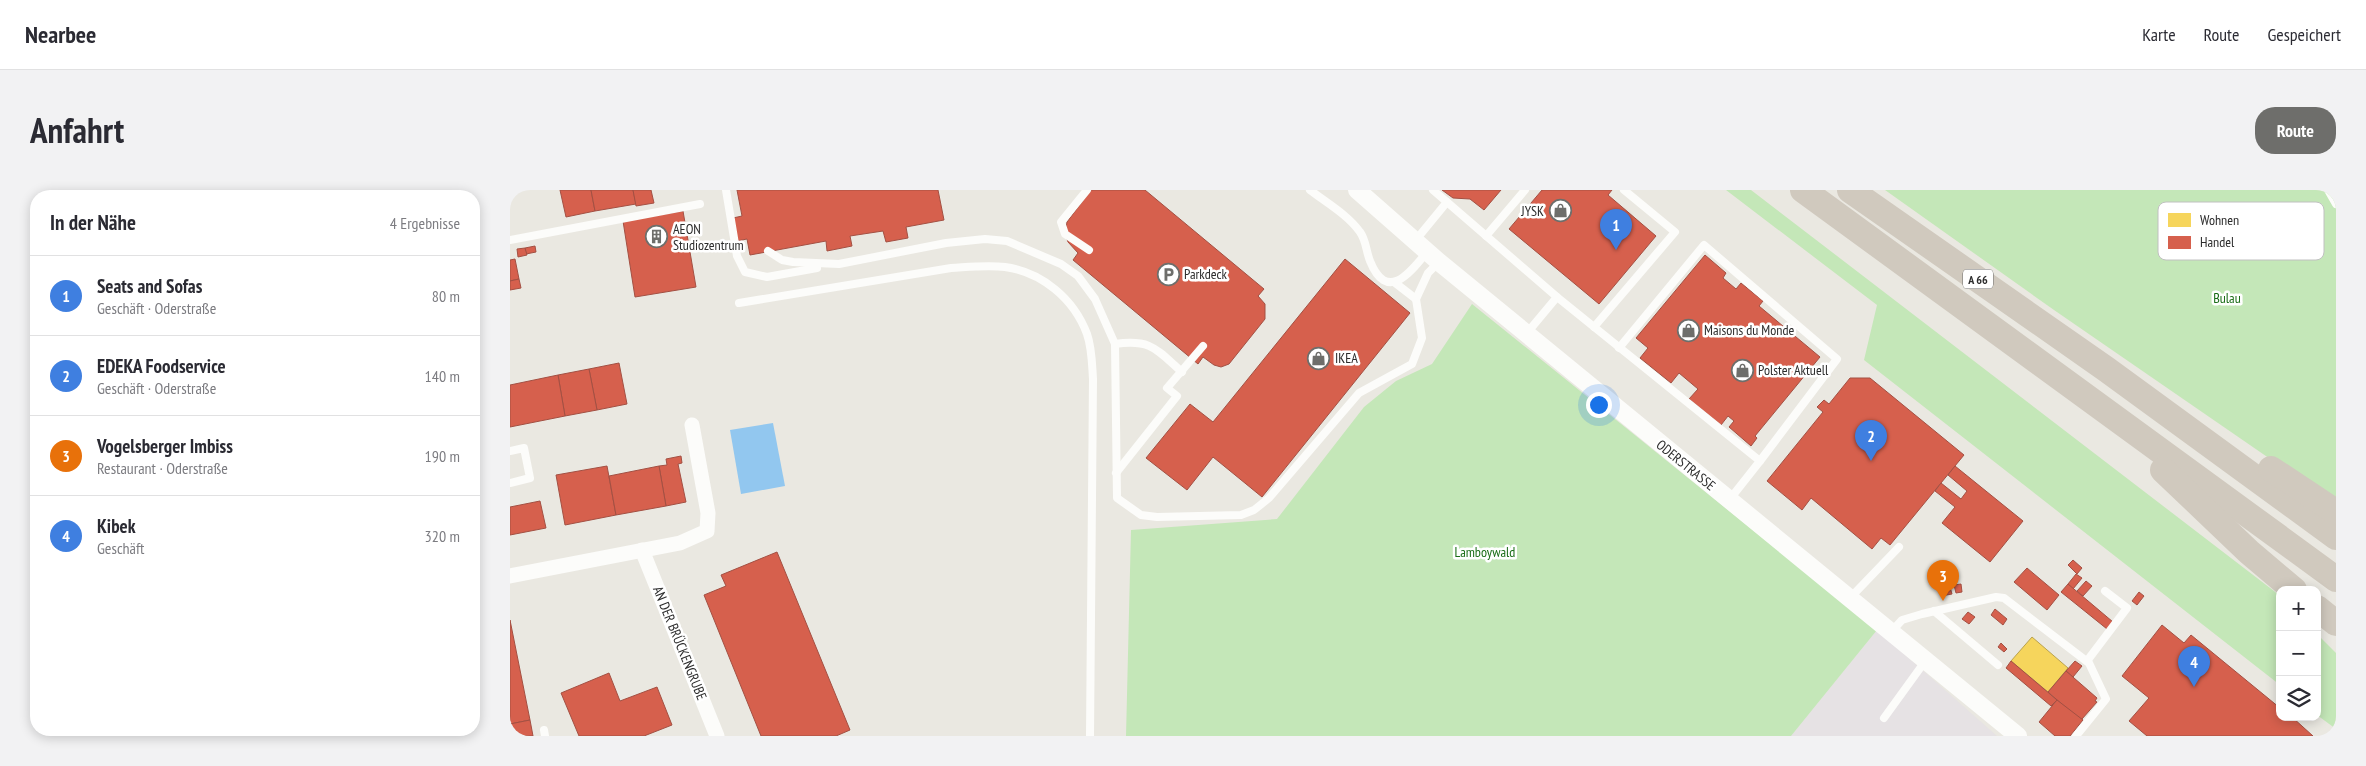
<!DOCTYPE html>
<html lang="de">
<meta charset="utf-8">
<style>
body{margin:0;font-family:"PT Sans Narrow",sans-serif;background:#f2f2f3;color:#2b2b33}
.controls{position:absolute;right:15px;bottom:15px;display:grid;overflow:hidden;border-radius:10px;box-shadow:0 2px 12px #0003}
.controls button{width:45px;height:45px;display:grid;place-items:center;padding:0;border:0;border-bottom:1px solid #e1e1e2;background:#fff;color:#2b2b33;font:25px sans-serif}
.you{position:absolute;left:1088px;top:214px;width:18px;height:18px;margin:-12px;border:4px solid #fff;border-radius:50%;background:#1a73e8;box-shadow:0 0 0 8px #1a73e833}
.badge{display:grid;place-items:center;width:32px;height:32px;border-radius:50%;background:#6e6e6b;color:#fff;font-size:16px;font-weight:700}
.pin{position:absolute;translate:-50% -41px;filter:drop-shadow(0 1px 2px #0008)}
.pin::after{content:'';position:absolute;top:26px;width:18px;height:15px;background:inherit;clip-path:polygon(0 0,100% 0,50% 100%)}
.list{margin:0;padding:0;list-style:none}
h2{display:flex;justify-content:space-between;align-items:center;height:65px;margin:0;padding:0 20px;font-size:21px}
h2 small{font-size:16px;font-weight:400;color:#7c7c81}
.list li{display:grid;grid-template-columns:32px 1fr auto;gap:15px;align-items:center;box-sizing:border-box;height:80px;padding:0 20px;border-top:1px solid #e1e1e2}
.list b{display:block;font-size:19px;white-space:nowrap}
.list p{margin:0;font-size:16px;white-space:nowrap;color:#7c7c81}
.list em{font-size:16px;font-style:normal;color:#7c7c81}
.icon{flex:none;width:28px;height:28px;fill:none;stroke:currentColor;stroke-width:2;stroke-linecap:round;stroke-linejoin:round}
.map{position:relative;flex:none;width:1826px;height:546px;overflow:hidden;border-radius:20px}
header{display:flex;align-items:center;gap:30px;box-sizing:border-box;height:70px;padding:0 25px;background:#fff;border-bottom:1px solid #e1e1e2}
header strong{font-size:24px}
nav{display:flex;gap:28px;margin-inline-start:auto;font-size:18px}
.intro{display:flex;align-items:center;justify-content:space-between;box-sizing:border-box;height:120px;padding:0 30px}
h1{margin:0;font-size:35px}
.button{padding:12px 22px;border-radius:20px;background:#6e6e6b;color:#fff;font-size:18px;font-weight:700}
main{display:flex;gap:30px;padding:0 30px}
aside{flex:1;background:#fff;border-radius:20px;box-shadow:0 2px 12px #0003}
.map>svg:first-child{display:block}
.industrial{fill:#e6e2e4}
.green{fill:#c4e7b8}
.water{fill:#92c7ef}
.homes{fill:#f6d55c;stroke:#b9a24e}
.shops{fill:#d6604d;stroke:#a35043}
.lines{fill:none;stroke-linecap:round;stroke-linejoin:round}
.service{stroke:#fcfcfa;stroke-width:8}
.minor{stroke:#fcfcfa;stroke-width:15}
.tertiary{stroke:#fcfcfa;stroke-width:18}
.motorway{stroke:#d0c9be;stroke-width:26}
.labels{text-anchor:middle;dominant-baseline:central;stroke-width:5;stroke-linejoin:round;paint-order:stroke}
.shield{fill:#fff;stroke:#6b6b6b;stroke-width:1}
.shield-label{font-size:12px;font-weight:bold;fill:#2c2c2c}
.poi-label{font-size:14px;fill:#2c2c2c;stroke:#fff;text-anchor:start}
.park-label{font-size:14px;fill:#1a6d17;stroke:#fff}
.street-label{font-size:14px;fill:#2c2c2c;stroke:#fff}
.key{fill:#fff;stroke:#c0c0c0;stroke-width:1}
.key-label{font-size:14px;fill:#2c2c2c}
</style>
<header>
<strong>Nearbee</strong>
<nav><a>Karte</a><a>Route</a><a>Gespeichert</a></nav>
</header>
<div class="intro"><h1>Anfahrt</h1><a class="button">Route</a></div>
<main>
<aside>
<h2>In der Nähe<small>4 Ergebnisse</small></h2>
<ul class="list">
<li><span class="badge" style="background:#3f7fe0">1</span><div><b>Seats and Sofas</b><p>Geschäft · Oderstraße</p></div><em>80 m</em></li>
<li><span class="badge" style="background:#3f7fe0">2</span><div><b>EDEKA Foodservice</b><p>Geschäft · Oderstraße</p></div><em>140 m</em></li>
<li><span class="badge" style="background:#e8710a">3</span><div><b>Vogelsberger Imbiss</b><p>Restaurant · Oderstraße</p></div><em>190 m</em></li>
<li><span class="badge" style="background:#3f7fe0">4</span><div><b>Kibek</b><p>Geschäft</p></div><em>320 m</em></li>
</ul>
</aside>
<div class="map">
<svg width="1826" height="546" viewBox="0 0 1826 546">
<rect width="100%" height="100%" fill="#eae8e1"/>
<polygon class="industrial" points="1367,440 1487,546 1281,546"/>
<g class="green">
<polygon points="1216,0 1241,0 1764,401 1770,406 1770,495 1354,170 1367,115"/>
<polygon points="1375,0 1826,0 1826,310 1792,291 1544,120"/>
<polygon points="962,114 1367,440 1281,546 616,546 621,340 767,329 854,217 886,191 922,174"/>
<polygon points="1807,444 1826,463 1826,539 1807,525"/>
</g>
<polygon class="water" points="263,233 275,296 231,304 220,240"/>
<polygon class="homes" points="1522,447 1558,478 1538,502 1501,471"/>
<g class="shops">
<polygon points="50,0 81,0 85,21 56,27"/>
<polygon points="81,0 123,0 126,14 85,21"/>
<polygon points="123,0 141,0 144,13 126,16"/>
<polygon points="227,0 428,0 434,30 396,37 398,48 376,52 373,41 340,46 342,56 317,61 316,51 240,65 237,49 227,51 223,28 232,26"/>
<polygon points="581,0 635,0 754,99 748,106 755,114 755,129 719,174 711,177 704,175 693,167 688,174 563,70 568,63 558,52 555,44 557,32"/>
<polygon points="932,0 991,0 974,20 960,9 943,8"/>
<polygon points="1032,0 1102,0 1098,5 1146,46 1089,114 999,39"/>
<polygon points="173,21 186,97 125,107 113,31"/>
<polygon points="25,56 26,62 16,64 15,58"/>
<polygon points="15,58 17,65 8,67 7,59"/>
<polygon points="1195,65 1216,83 1213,88 1226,99 1231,93 1253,111 1249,116 1310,167 1245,246 1247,248 1241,256 1219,237 1224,231 1218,226 1211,235 1179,209 1188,199 1169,183 1161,193 1130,168 1138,158 1126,148"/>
<polygon points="5,69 9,89 0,91 0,70"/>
<polygon points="835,69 900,123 752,307 703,267 677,300 636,268 680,214 703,232"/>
<polygon points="9,89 11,98 0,100 0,91"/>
<polygon points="109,173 117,214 87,220 79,179"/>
<polygon points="79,179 87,220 55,226 48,185"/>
<polygon points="48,185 55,226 0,237 0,195"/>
<polygon points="1340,188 1360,188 1454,265 1380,355 1371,348 1362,359 1301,308 1292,320 1257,291 1313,222 1307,217 1314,210 1319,214"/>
<polygon points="171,266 172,273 168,274 176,312 156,316 149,276 157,275 156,269"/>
<polygon points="97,276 106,325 55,335 46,285"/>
<polygon points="149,276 156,316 106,325 99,286"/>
<polygon points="1445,276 1513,331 1480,372 1432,333 1445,317 1425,301 1431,293 1451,309 1457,301 1438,285"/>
<polygon points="30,311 36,338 0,345 0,317"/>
<polygon points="267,362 340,540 326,546 251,546 194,405 216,396 211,385"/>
<polygon points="1563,370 1572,378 1567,384 1558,375"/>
<polygon points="1517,378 1549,405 1537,420 1504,392"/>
<polygon points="1566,384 1572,388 1563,399 1558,394"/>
<polygon points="1576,391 1582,396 1573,406 1567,401"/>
<polygon points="1451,394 1452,402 1446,403 1444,395"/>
<polygon points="1558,394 1603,432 1597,439 1551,402"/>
<polygon points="1440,397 1442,404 1431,406 1430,399"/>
<polygon points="1629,402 1634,406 1627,415 1622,411"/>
<polygon points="1485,419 1497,429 1493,435 1481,425"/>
<polygon points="1458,422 1465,427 1459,434 1452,429"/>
<polygon points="0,430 20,530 0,534"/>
<polygon points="1652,435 1674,453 1681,445 1770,518 1770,527 1782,527 1803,546 1637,546 1619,531 1639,508 1612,486"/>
<polygon points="1491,453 1497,459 1494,462 1488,457"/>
<polygon points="1501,471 1547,510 1541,516 1496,478"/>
<polygon points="1565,471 1572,476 1563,487 1556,481"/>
<polygon points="1556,481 1587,508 1585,511 1587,512 1572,529 1569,529 1538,502"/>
<polygon points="99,483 110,511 147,497 162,535 134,546 69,546 51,503"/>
<polygon points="1547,510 1573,530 1560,546 1545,546 1529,532"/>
<polygon points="20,530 23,546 0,546 0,534"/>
</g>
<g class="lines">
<g class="service">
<polyline points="216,0 227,66 235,82 257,87 307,78"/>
<polyline points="577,0 551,32 555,44 579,60"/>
<path d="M800,0C817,13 838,25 850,42C856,50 856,61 860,71C877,113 900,83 917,62"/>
<polyline points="923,0 1047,107 1250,271 1220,309"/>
<polyline points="1818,0 1826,14"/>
<polyline points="976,46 1015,0"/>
<polyline points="0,50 190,14"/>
<polyline points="905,51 937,12"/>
<polyline points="258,61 272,70 283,72 329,74 436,53 475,49 497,51 551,74 568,86 585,109 605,154 607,308 631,325 647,327 731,325 744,320 759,308 849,203 902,174 912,148 906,109 918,83 929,72"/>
<polyline points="884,92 906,109"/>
<path d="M229,113L441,78C459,77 477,75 495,77C532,82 564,109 577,144C582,158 582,174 583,189L580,546"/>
<polyline points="1084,137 1165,42 1114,0"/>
<polyline points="1017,143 1047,107"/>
<path d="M605,154C641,149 646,159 672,182"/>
<polyline points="1109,158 1194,55 1327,169 1250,271"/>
<polyline points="0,261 14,258 20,288 0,293"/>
<polyline points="606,283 667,206 657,198 693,156"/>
<polyline points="1340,408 1389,357"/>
<polyline points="1424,421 1488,475"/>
<polyline points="1381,442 1392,430 1412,424 1486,407 1494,408 1579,473 1596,509 1566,546"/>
<polyline points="1577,471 1617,418 1595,401"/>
<polyline points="1374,528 1416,470"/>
<polyline points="34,540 35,546"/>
</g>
<g class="minor">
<polyline points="132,360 207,546"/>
<polyline points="0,386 170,353 197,341 198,323 182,235"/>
</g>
<polyline class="tertiary" points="847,0 929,72 1508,546"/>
<g class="motorway">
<polyline points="1293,0 1826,389"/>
<polyline points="1340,0 1596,179 1826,347"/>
<polyline points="1761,279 1826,322"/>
<polyline points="1653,280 1739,362 1784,400"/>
<polyline points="1807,418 1826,433"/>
</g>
</g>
<defs>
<symbol id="shop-ring" viewBox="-11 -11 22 22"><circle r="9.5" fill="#fff" stroke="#6e6e6b" stroke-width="1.5"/><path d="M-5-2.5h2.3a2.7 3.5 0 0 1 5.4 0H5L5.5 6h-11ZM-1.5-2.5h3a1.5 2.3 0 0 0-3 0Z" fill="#6e6e6b"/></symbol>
<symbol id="building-ring" viewBox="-11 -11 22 22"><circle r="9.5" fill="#fff" stroke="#6e6e6b" stroke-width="1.5"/><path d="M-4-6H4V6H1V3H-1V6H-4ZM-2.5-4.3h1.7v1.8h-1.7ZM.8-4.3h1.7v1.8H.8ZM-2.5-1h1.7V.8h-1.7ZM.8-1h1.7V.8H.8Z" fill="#6e6e6b"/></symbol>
<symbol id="parking-ring" viewBox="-11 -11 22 22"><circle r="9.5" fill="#fff" stroke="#6e6e6b" stroke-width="1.5"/><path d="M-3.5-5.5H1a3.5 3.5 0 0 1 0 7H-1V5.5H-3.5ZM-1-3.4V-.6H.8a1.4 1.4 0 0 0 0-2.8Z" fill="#6e6e6b"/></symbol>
</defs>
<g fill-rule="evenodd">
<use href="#shop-ring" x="1038" y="8" width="25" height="25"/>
<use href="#building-ring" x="134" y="34" width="25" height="25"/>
<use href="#parking-ring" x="646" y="72" width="25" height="25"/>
<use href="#shop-ring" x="1166" y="128" width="25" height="25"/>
<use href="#shop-ring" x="796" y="156" width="25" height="25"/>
<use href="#shop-ring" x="1220" y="168" width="25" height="25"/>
</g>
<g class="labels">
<rect class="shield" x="1453" y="79.5" width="30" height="19" rx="4"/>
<g class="shield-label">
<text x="1468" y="89">A 66</text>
</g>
<g class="poi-label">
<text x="1034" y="21" text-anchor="end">JYSK</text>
<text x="163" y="39">AEON<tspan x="163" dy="16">Studiozentrum</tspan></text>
<text x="674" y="84">Parkdeck</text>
<text x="1194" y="140">Maisons du Monde</text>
<text x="825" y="168">IKEA</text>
<text x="1248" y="180">Polster Aktuell</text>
</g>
<g class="park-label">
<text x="1717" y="108">Bulau</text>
<text x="975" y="362">Lamboywald</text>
</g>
<g class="street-label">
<text transform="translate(1176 275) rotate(39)">ODERSTRASSE</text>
<text transform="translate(170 453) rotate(68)">AN DER BRÜCKENGRUBE</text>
</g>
</g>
<rect x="1648" y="12" width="166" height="58" rx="8" class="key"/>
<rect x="1658" y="23" width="23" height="14" fill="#f6d55c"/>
<rect x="1658" y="46" width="23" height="13" fill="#d6604d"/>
<g class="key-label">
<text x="1690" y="35">Wohnen</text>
<text x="1690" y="57">Handel</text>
</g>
</svg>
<div class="controls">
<button>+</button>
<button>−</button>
<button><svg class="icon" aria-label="layers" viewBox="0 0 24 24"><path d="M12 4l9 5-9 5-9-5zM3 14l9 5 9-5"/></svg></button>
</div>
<div class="you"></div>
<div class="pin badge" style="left:1106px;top:60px;background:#3f7fe0">1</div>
<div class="pin badge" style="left:1361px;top:271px;background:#3f7fe0">2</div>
<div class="pin badge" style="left:1433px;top:411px;background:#e8710a">3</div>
<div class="pin badge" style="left:1684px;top:497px;background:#3f7fe0">4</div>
</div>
</main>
